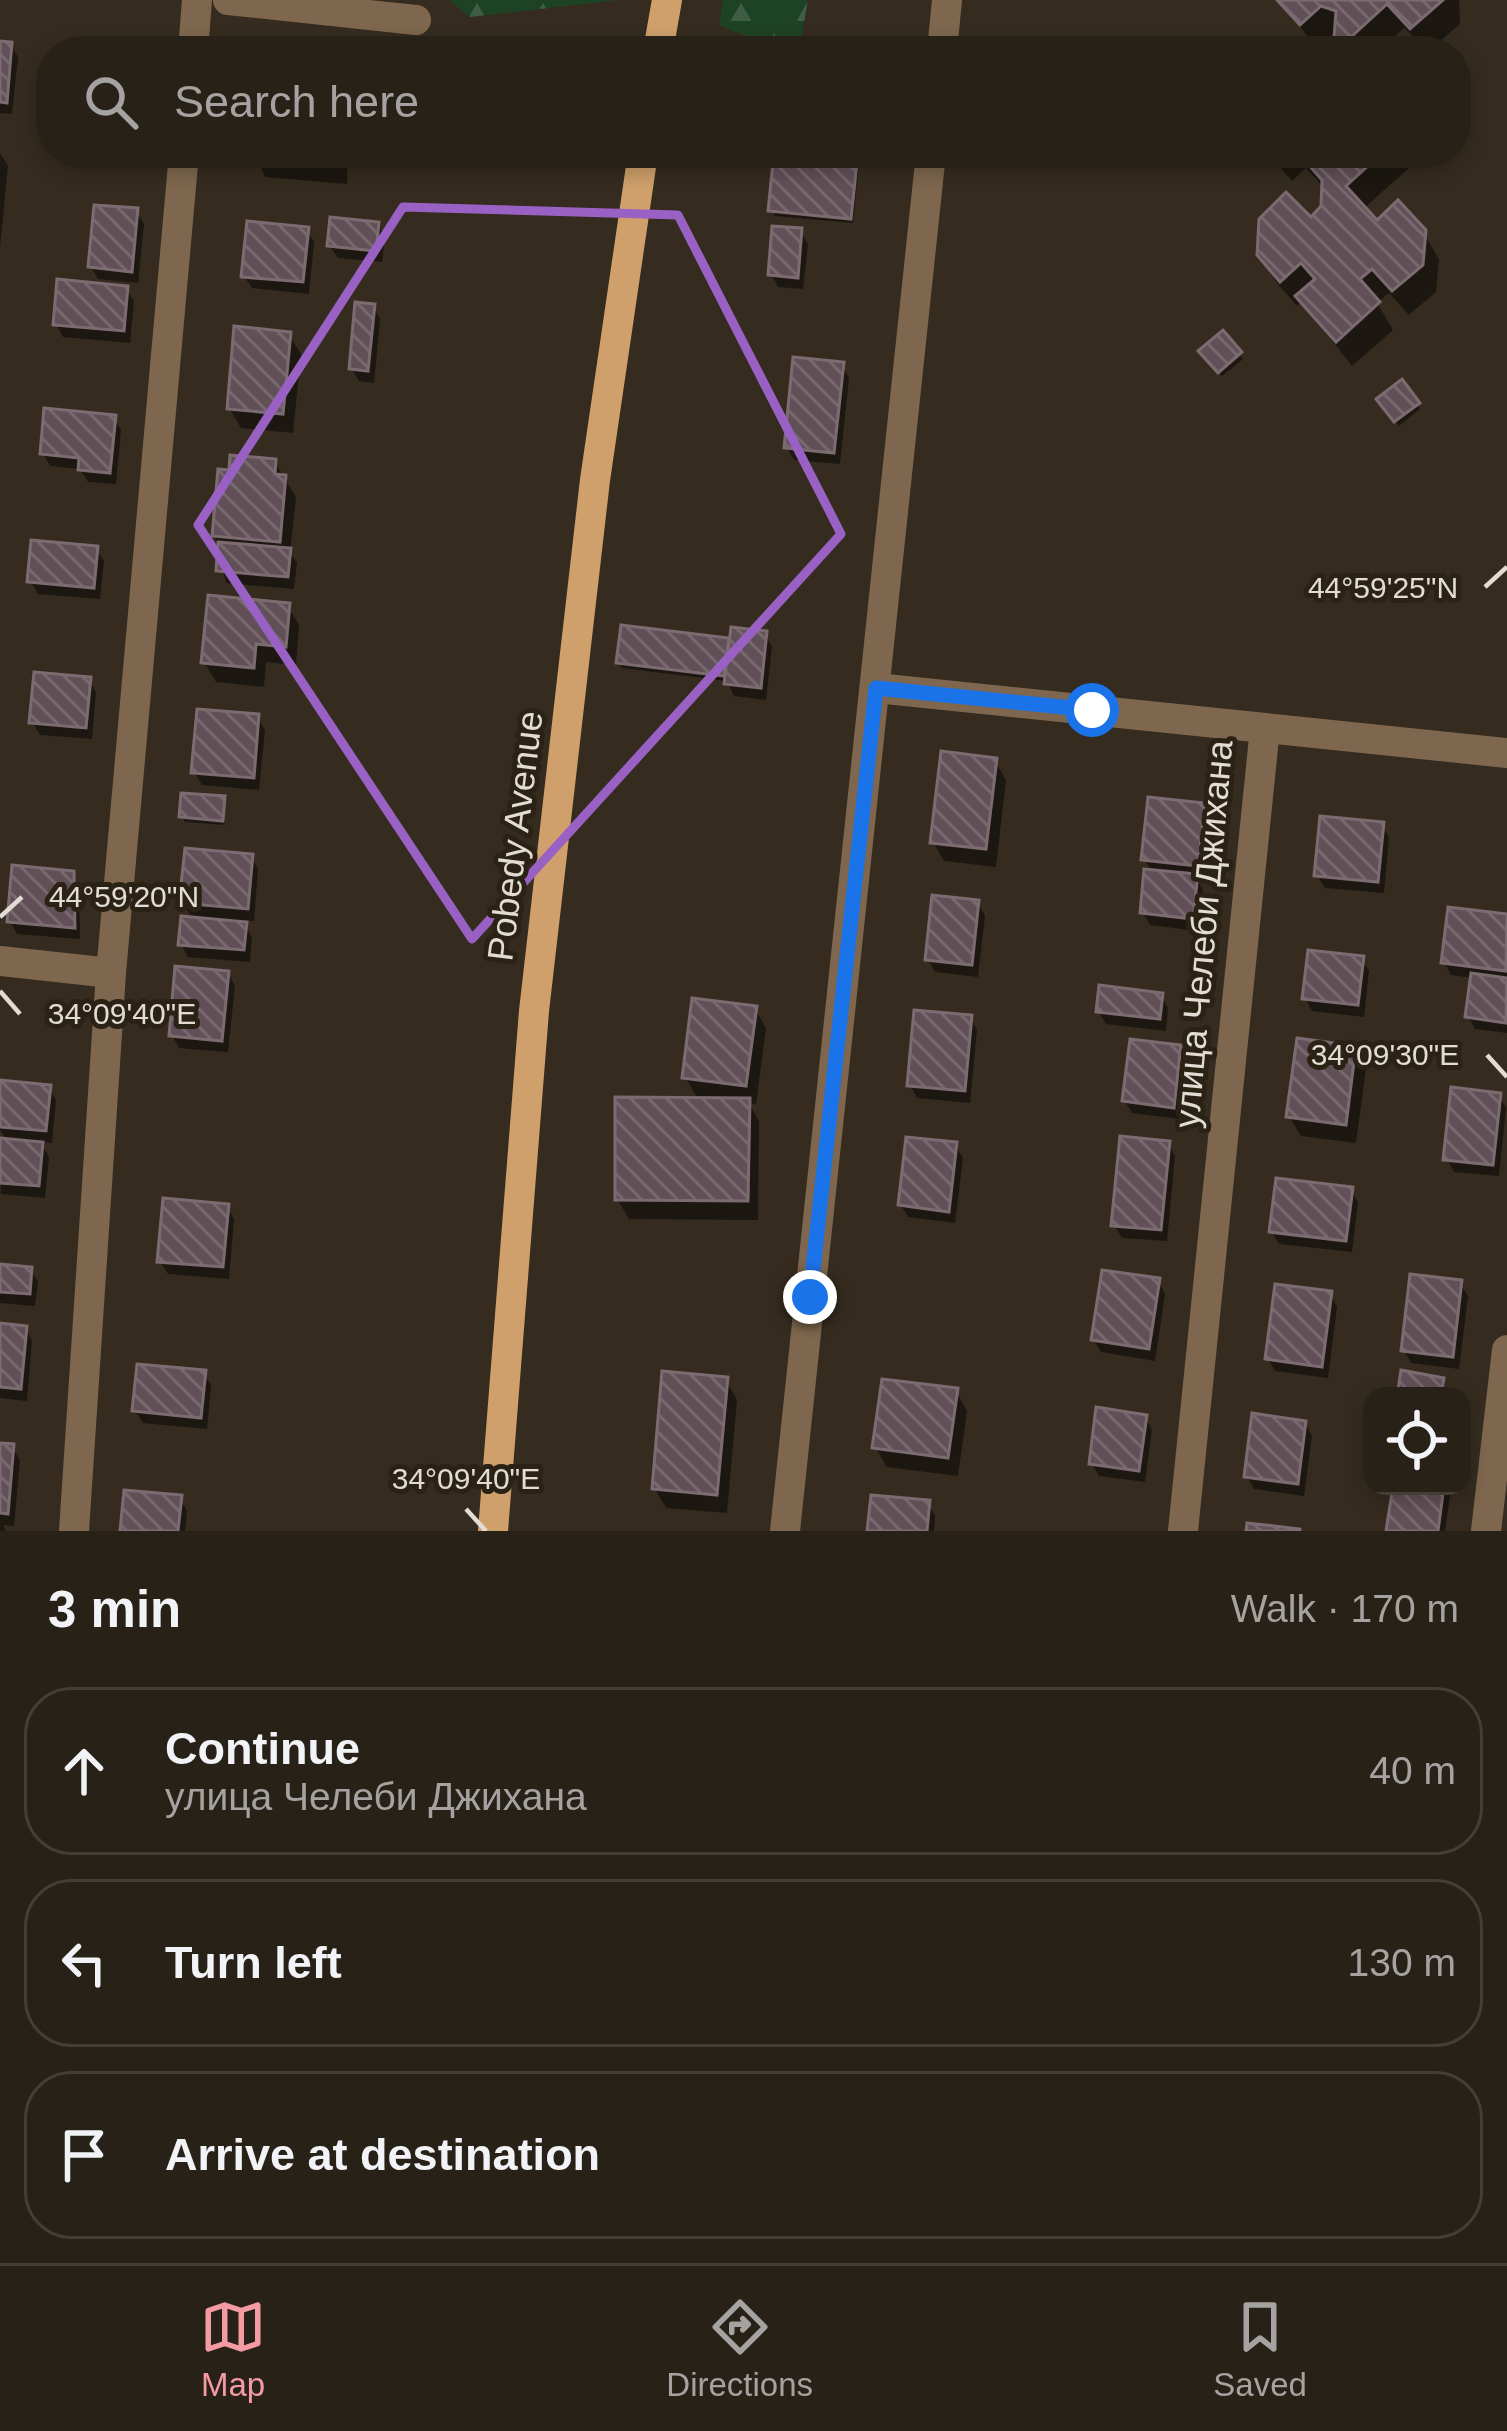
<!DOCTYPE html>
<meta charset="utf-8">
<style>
body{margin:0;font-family:Arial,sans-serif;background:#342e24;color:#f1f3f6}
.controls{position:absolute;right:36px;bottom:36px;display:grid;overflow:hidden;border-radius:24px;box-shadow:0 6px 18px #0003}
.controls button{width:108px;height:108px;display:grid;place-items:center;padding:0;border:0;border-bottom:3px solid #443e36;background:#282117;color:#f1f3f6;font:60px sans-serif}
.stop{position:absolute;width:36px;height:36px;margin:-27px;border:9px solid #1a73e8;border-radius:50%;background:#fff}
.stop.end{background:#1a73e8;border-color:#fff;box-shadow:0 3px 12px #0008}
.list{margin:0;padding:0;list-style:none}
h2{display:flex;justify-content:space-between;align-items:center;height:156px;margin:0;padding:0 48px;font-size:51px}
h2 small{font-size:39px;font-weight:400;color:#a5a3a1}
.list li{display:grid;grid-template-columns:78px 1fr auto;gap:36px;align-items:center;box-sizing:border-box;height:168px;margin:0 24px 24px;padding:0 24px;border:3px solid #443e36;border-radius:48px}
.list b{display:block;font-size:45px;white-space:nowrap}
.list p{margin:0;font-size:39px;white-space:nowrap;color:#a5a3a1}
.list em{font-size:39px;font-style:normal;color:#a5a3a1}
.icon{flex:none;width:66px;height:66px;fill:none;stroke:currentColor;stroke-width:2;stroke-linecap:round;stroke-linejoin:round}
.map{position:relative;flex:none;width:1507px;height:1531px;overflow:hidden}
.search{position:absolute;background:#282117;box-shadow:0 6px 18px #0003;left:36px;right:36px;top:36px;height:132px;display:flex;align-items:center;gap:30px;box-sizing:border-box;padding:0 42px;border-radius:48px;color:#a5a3a1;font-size:45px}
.sheet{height:732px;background:#282117}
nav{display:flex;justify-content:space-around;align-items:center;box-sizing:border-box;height:168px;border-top:3px solid #443e36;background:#282117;font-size:33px;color:#a5a3a1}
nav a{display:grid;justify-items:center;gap:6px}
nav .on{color:#f49aa2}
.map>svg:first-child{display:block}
.forest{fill:url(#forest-firs)}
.shadow{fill:#0007}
.building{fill:url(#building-back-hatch);stroke:#7d6b72;stroke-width:3}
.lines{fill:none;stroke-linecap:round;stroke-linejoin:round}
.minor{stroke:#7e674e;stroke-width:30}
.major{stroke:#cfa06b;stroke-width:30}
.route{stroke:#1a73e8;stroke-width:15}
.marked{fill:none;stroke:#9a61c5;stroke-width:9;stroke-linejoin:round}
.ticks{fill:none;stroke:#e2dcd4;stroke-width:4.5}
.labels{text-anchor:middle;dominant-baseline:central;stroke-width:10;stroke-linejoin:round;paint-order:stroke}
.street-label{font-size:36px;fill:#e2dcd4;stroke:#2b2216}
.ticks-label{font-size:30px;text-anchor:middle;fill:#e2dcd4;stroke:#2b2216;stroke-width:10;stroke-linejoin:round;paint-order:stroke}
</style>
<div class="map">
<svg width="1507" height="1531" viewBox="0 0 1507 1531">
<defs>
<pattern id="forest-firs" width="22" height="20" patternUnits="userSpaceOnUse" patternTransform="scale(3)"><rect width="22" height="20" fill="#1e4224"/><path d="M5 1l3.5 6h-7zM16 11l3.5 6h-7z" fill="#3e5d43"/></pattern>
<pattern id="building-back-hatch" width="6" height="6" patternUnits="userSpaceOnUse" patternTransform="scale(3)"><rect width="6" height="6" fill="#615057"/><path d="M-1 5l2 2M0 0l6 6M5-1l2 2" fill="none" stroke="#77696e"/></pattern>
</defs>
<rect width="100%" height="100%" fill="#352c1f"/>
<g class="forest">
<polygon points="449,0 618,0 470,17"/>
<polygon points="723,0 808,0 799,51 781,51 719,25"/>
</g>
<g class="shadow">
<polygon points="1280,0 1459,0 1460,24 1429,51 1404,28 1379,51 1324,51 1337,39 1338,30 1317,49"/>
<polygon points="0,44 10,44 18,57 12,114 0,113"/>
<polygon points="0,153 8,166 0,248"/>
<polygon points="77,153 147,153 146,160"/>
<polygon points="255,153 348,153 347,184 265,177"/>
<polygon points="777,153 860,153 853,223 774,216"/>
<polygon points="1268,153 1426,153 1363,209 1377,224 1423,232 1439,259 1436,292 1409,315 1389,293 1377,303 1393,330 1352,366 1302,302 1297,306 1276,282 1260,254 1324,208 1325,189 1306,168 1292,181"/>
<polygon points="136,211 144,224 138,283 98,279 91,267"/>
<polygon points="378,225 385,237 382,262 338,258 330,246"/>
<polygon points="307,230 314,242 309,294 252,288 244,276"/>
<polygon points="800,231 808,244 803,289 778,287 771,274"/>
<polygon points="126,289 134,301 130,343 63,337 56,324"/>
<polygon points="373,306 380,319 374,383 359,381 352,369"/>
<polygon points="1223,334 1243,359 1222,376 1205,356"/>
<polygon points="289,335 301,354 293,433 241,428 230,409"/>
<polygon points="842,365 849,378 840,464 794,460 787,447"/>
<polygon points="1383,404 1418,404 1420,409 1399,426"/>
<polygon points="114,418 121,430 116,484 88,482 80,469 50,466 43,453"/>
<polygon points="274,461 296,497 290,553 297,563 294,589 226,583 215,536"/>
<polygon points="96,549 104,561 100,599 38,594 31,582"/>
<polygon points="288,606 299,625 296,665 266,662 264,687 216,682 204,662"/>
<polygon points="765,634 772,647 766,700 734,696 727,681 622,668 619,663 727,641 731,648"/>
<polygon points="89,680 96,692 92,739 40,735 32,722"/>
<polygon points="257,717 265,730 259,790 202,785 194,772"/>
<polygon points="995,761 1006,780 996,867 944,861 933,842"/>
<polygon points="224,799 225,825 185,822 182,816"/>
<polygon points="1203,806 1210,819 1203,877 1195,876 1203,890 1199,931 1150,925 1143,913 1152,872 1144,859"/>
<polygon points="1382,825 1389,838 1384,893 1325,888 1317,875"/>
<polygon points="251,857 258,869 254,921 242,920 252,937 250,962 188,957 181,944 193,920 183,902"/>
<polygon points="72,874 79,886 80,939 17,934 10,921"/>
<polygon points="978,903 985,916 978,977 935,972 928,959"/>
<polygon points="1450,910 1507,917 1507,1033 1475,1029 1468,1016 1473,978 1451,975 1444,962"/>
<polygon points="1362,959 1369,971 1364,1017 1312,1011 1305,998"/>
<polygon points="228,973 235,986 228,1052 179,1048 172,1035"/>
<polygon points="1161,996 1168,1008 1166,1031 1106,1024 1099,1012"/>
<polygon points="755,1009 766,1028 756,1104 749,1103 759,1121 758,1220 629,1219 617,1199 699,1101 685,1077"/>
<polygon points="970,1017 977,1030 970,1103 917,1098 910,1085"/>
<polygon points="1179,1048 1187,1060 1179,1119 1132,1113 1125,1101"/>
<polygon points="1354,1048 1366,1068 1356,1143 1301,1136 1289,1116"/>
<polygon points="49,1088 56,1100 52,1143 40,1142 49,1157 45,1198 1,1194 0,1141 7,1141 0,1130 0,1102"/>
<polygon points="1499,1095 1506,1108 1499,1176 1454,1172 1447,1159"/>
<polygon points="1168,1144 1175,1156 1167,1241 1122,1238 1114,1225"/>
<polygon points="955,1145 963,1158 955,1223 908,1217 901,1205"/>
<polygon points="1351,1190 1358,1202 1352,1252 1279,1244 1272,1232"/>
<polygon points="227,1207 234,1219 229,1279 168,1274 160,1261"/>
<polygon points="0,1267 31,1270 38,1282 35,1306 0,1303"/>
<polygon points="1158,1281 1165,1294 1155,1361 1101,1352 1094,1340"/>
<polygon points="1460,1283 1468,1296 1459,1369 1411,1363 1404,1350"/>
<polygon points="1330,1294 1337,1307 1328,1378 1275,1371 1268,1359"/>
<polygon points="0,1326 25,1328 32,1341 27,1401 0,1398"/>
<polygon points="204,1373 211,1385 207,1429 143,1423 135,1411"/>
<polygon points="726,1380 737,1400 727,1513 666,1508 655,1489"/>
<polygon points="956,1391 967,1411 958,1476 887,1467 875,1447"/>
<polygon points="1145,1417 1152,1430 1145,1482 1099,1476 1092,1464"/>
<polygon points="1305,1423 1312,1436 1304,1496 1254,1489 1247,1476"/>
<polygon points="0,1446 12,1447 20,1460 14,1526 3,1525 6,1531 0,1531"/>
<polygon points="1396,1486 1444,1486 1450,1496 1445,1531 1389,1531"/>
<polygon points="127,1493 180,1498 187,1511 185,1531 123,1531"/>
<polygon points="873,1498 928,1503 935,1516 934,1531 870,1531"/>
</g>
<g class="building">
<polygon points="1277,0 1443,0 1410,29 1387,4 1350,38 1361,51 1319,51 1334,38 1336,11 1321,6 1300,25"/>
<polygon points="0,41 12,42 7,103 0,102"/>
<polygon points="252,153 338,153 337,166 251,158"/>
<polygon points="774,153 858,153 851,219 768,211"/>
<polygon points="1298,153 1382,153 1346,186 1377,220 1398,200 1426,230 1423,265 1392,291 1372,269 1360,279 1380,302 1336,342 1295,296 1315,279 1301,263 1280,282 1257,255 1259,219 1286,192 1311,217 1321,206 1322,180"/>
<polygon points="94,205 138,208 132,272 88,267"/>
<polygon points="330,217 379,222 376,251 327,246"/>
<polygon points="247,221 309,227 303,282 241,277"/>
<polygon points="772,226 802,228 798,278 768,275"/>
<polygon points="57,279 128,286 124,331 53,325"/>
<polygon points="355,302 375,304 368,371 349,369"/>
<polygon points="234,326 291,332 283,414 227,409"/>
<polygon points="1223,330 1242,352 1218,373 1198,351"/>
<polygon points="793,357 844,362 834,453 784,448"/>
<polygon points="1402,379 1420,403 1394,422 1376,399"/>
<polygon points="44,408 116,415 110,473 78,470 79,458 40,454"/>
<polygon points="230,455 276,459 275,474 286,475 280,542 212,536 218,469 229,470"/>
<polygon points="31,540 98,546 94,588 27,582"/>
<polygon points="218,542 291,548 288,577 216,571"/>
<polygon points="208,595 290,603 286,647 256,644 254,668 201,663"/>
<polygon points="621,625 729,638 724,676 616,663"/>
<polygon points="731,627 767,631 761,688 724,684"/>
<polygon points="34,672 91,677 86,728 29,723"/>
<polygon points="197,709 259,714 254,778 191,773"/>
<polygon points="941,751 997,758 986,849 930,843"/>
<polygon points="181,793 225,796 223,821 179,817"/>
<polygon points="1148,797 1205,803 1198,866 1141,860"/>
<polygon points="1320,816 1384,822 1378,882 1314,876"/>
<polygon points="185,848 253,854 248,909 179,903"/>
<polygon points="12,865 74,871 75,928 7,922"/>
<polygon points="1144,869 1198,874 1193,919 1140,913"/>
<polygon points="932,895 979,900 972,965 925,960"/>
<polygon points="1448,907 1507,914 1506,971 1441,963"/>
<polygon points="181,916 247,922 244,950 178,945"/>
<polygon points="1308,950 1364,956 1358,1005 1302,999"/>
<polygon points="175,966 229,971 222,1041 169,1036"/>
<polygon points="1471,973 1507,978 1506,1023 1465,1017"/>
<polygon points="1099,985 1163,993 1160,1019 1096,1012"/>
<polygon points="692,998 757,1006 746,1086 682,1078"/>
<polygon points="914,1010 972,1015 965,1091 907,1086"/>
<polygon points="1297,1038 1356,1046 1346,1125 1286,1117"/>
<polygon points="1130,1039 1181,1045 1174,1108 1122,1101"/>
<polygon points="0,1080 51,1085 46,1131 0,1127"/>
<polygon points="1451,1087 1501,1093 1493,1165 1443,1160"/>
<polygon points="615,1097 750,1098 748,1201 615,1200"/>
<polygon points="1120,1136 1170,1141 1161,1230 1111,1226"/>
<polygon points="906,1137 957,1142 949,1212 898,1205"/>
<polygon points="0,1138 43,1142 39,1186 0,1183"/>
<polygon points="1276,1178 1353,1187 1346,1241 1269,1232"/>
<polygon points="163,1198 229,1204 223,1267 157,1262"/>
<polygon points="0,1264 32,1267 30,1294 0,1292"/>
<polygon points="1102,1270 1160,1278 1149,1349 1091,1340"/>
<polygon points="1410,1274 1462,1280 1453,1357 1401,1351"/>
<polygon points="1275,1284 1332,1291 1322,1367 1265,1359"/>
<polygon points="0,1323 27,1326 21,1389 0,1387"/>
<polygon points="137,1364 206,1370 201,1418 132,1411"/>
<polygon points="1401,1370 1444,1378 1441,1396 1397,1396"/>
<polygon points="662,1371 728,1377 717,1495 652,1489"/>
<polygon points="882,1379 958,1388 948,1458 872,1448"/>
<polygon points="1096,1407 1147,1415 1139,1471 1089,1464"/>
<polygon points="1252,1413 1306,1421 1298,1484 1244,1477"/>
<polygon points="0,1443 14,1444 8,1514 0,1513"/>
<polygon points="1393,1486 1444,1486 1438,1531 1386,1531"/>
<polygon points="124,1490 182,1495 178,1531 120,1531"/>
<polygon points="871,1495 930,1500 927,1531 867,1531"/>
<polygon points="1247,1523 1300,1529 1300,1531 1246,1531"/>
</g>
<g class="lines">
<g class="minor">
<polyline points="228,0 416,20"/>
<polyline points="193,51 197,0"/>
<polyline points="942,51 947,0"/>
<polyline points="876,688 1265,728 1183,1531"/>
<polyline points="1265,728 1507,753"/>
<polyline points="0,961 111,973"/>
<polyline points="74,1531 111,973 184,153"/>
<polyline points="785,1531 931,153"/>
<polyline points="1486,1531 1507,1350"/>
</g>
<g class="major">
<polyline points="658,51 667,0"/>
<polyline points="493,1531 534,1011 595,480 643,153"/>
</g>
</g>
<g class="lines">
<polyline class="route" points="810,1297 876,688 1092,710"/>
</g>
<path class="marked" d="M403,207L678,215L841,534L472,939L198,525Z"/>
<path class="ticks" d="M1485,587L1507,567M0,917L22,897M0,991L20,1014M1487,1055L1507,1077M466,1509L486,1531"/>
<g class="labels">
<g class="street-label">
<text transform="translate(515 836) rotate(-83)">Pobedy Avenue</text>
<text transform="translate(1203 934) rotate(-85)">улица Челеби Джихана</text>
</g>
</g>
<g class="ticks-label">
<text x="1383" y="598">44°59'25"N</text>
<text x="124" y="907">44°59'20"N</text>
<text x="122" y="1024">34°09'40"E</text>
<text x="1385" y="1065">34°09'30"E</text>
<text x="466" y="1489">34°09'40"E</text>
</g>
</svg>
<div class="controls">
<button><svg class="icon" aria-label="locate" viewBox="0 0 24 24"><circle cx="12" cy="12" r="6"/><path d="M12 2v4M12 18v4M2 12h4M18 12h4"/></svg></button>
</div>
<div class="stop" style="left:1092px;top:710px"></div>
<div class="stop end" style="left:810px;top:1297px"></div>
<div class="search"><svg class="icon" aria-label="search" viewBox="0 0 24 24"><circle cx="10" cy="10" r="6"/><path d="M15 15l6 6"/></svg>Search here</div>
</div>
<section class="sheet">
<h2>3 min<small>Walk · 170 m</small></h2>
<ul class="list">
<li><svg class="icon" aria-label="ahead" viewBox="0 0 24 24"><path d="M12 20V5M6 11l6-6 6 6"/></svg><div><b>Continue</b><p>улица Челеби Джихана</p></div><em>40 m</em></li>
<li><svg class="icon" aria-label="left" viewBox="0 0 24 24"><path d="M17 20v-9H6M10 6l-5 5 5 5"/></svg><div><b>Turn left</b></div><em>130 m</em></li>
<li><svg class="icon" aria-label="arrive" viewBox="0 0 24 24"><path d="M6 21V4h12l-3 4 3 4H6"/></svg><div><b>Arrive at destination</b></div></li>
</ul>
</section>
<nav>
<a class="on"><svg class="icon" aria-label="map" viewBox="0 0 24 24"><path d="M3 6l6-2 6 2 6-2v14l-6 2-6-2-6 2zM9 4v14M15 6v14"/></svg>Map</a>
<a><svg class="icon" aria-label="directions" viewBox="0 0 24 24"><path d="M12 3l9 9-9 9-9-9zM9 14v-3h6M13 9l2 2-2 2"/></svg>Directions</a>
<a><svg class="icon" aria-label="saved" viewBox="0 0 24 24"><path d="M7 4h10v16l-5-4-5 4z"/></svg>Saved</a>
</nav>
